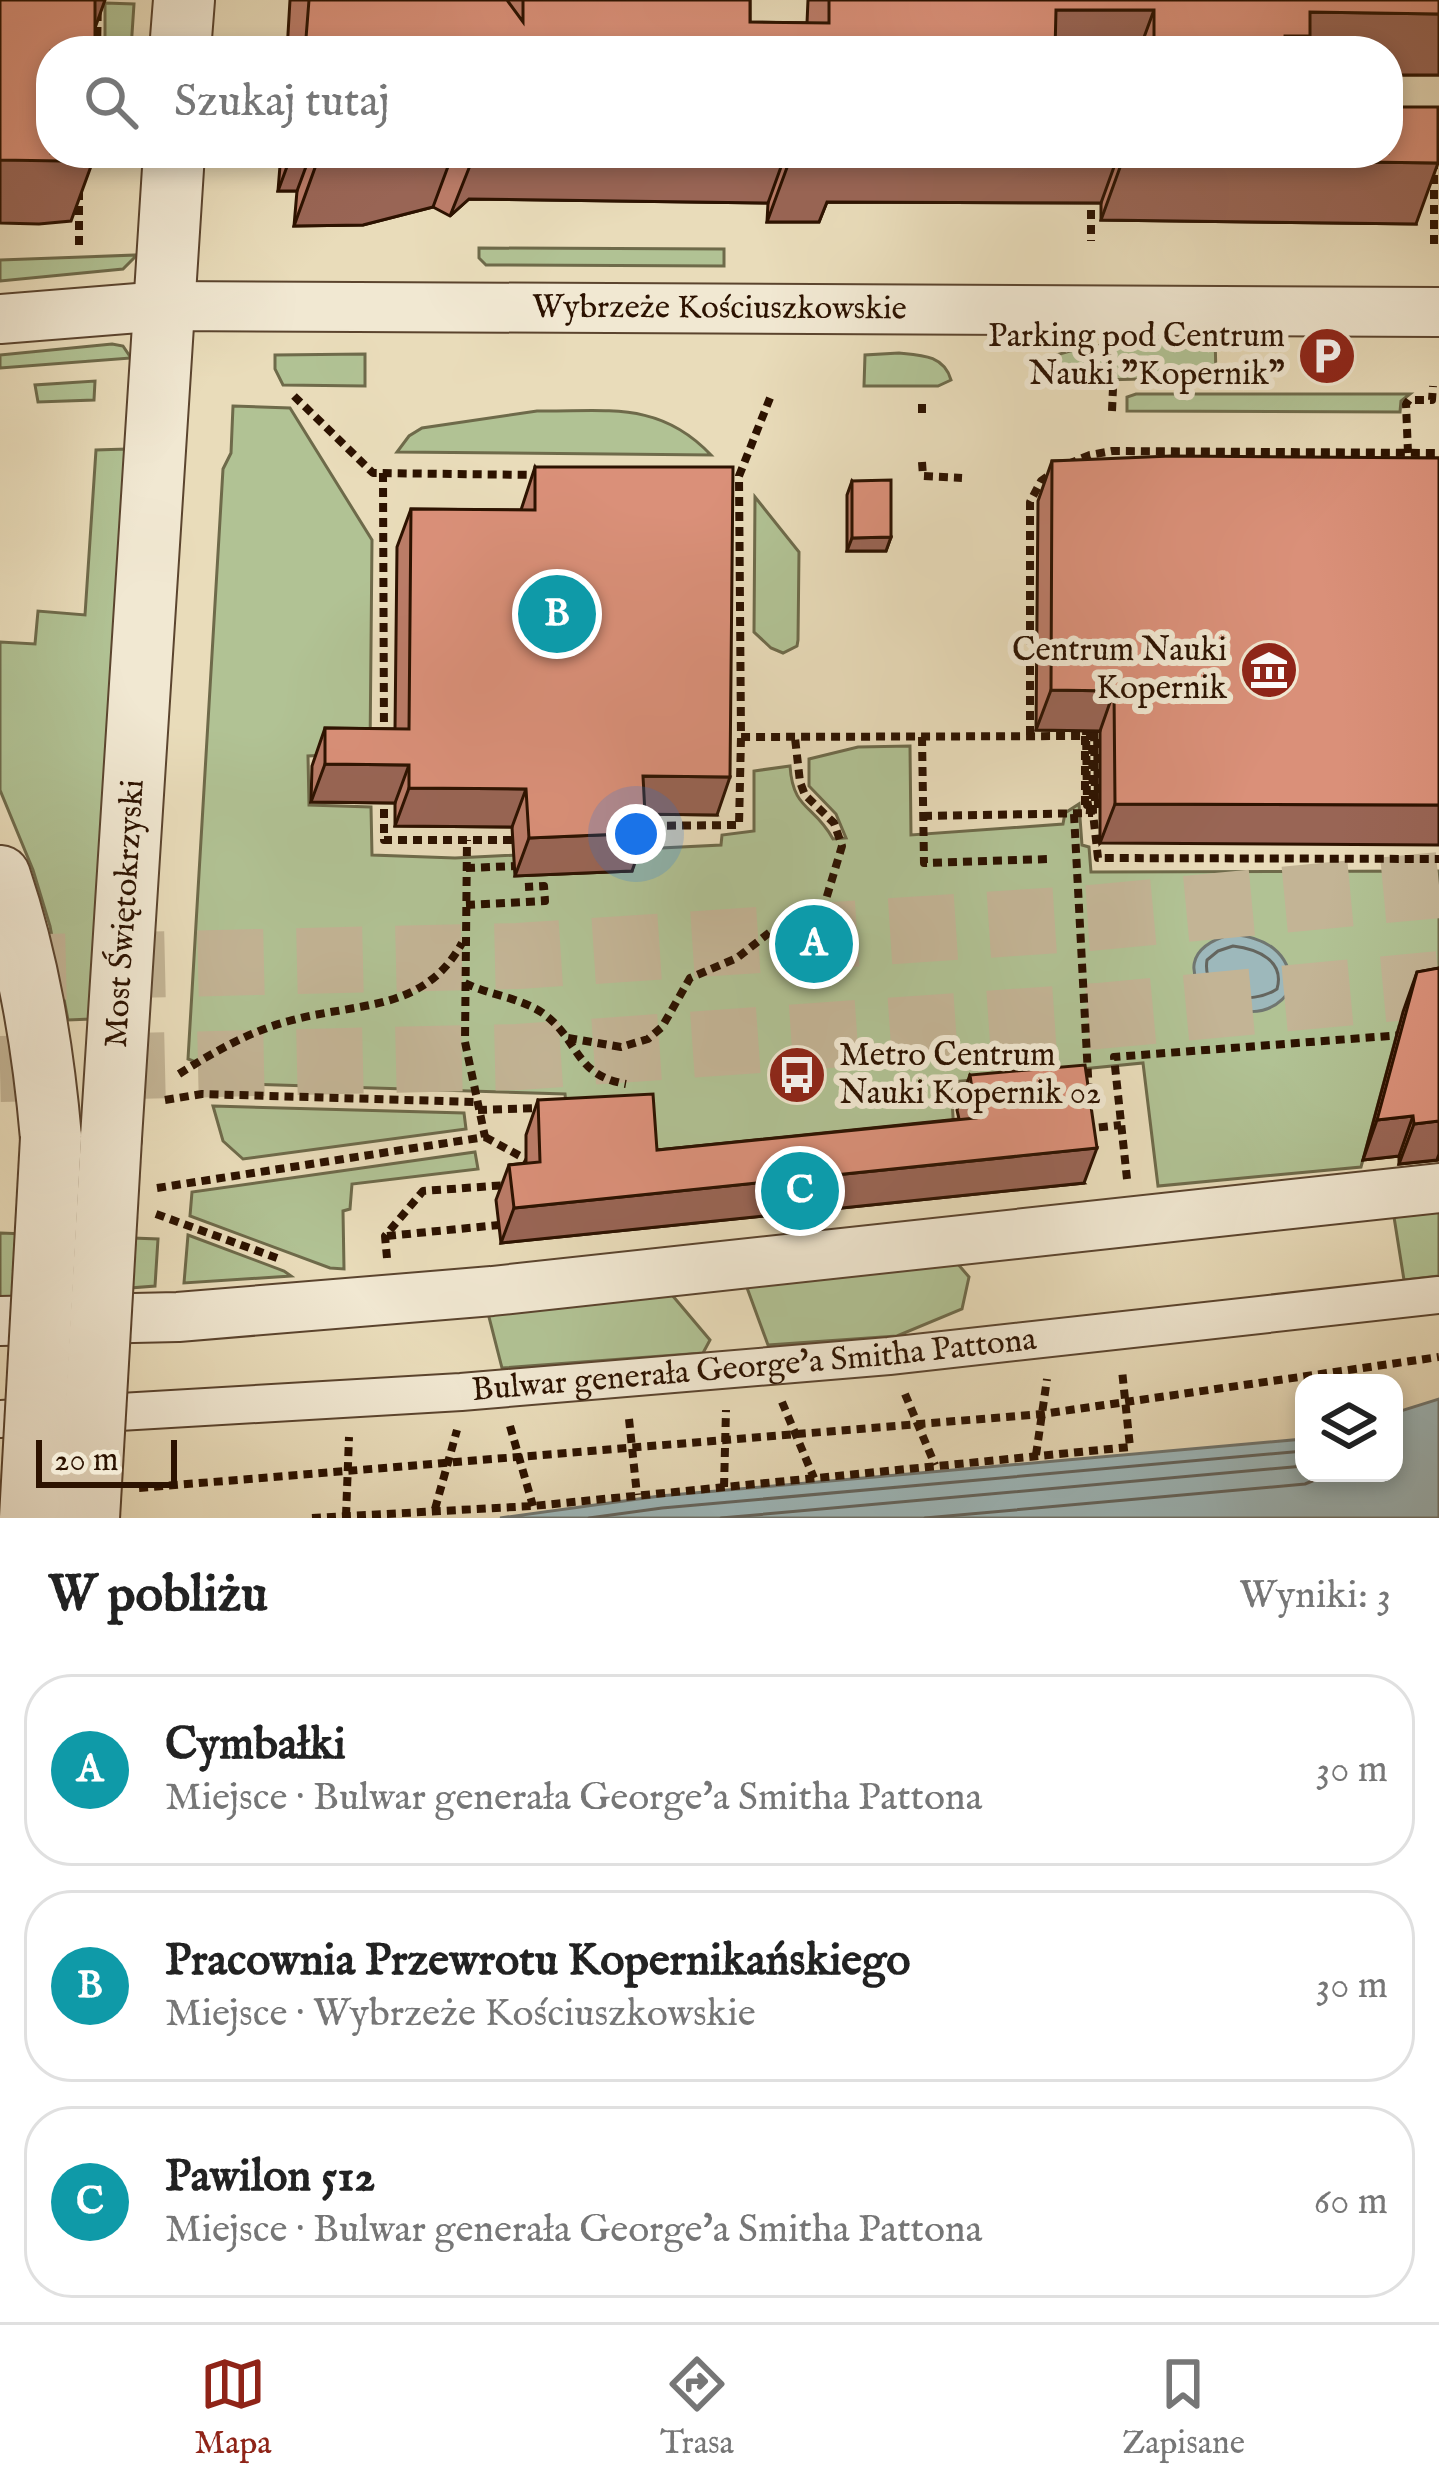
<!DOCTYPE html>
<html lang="pl">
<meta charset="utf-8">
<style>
body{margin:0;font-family:"IM FELL English",serif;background:#f2f2f2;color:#222}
.controls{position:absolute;right:36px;bottom:36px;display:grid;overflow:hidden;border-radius:24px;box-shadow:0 6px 18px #0003}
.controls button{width:108px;height:108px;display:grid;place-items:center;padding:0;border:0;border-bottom:3px solid #e0e0e0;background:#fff;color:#222;font:60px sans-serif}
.scale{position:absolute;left:36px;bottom:30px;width:141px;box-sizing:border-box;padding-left:12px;border:6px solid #2c1200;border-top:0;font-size:33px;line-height:42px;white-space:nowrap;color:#2c1200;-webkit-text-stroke:9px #f1e8d2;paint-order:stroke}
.you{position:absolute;left:636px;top:834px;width:42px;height:42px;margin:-30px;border:9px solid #fff;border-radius:50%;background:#1a73e8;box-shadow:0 0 0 18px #1a73e833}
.badge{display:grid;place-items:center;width:78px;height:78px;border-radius:50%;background:#8f2418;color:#fff;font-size:39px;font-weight:700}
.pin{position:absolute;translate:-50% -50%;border:6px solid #fff;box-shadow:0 3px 12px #0006}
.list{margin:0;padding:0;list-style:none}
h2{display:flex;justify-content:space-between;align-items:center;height:156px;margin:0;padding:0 48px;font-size:51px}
h2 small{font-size:39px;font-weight:400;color:#767676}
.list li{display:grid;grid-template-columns:78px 1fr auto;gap:36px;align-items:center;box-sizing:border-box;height:192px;margin:0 24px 24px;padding:0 24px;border:3px solid #e0e0e0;border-radius:48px}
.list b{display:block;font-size:45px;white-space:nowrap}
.list p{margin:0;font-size:39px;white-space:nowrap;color:#767676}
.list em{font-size:39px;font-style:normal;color:#767676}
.icon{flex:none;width:66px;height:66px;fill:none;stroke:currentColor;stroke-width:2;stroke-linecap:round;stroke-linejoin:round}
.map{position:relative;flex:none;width:1439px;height:1518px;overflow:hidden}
.search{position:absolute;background:#fff;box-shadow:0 6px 18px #0003;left:36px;right:36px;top:36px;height:132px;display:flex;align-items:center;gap:30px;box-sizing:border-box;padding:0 42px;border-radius:48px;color:#767676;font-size:45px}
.sheet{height:804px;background:#fff}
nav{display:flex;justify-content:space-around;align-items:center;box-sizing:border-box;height:168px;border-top:3px solid #e0e0e0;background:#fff;font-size:33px;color:#767676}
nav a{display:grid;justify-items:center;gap:6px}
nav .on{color:#8f2418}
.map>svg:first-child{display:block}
.green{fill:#b1c294;stroke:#6e6a4a;stroke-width:3}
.water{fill:#9db8bb;stroke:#707670;stroke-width:3}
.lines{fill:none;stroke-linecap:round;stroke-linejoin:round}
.shore{stroke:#64655e;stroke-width:3}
.primary-tunnel{stroke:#c3b495;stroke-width:66;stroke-dasharray:66 33;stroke-linecap:butt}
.pedestrian-casing{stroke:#5b442e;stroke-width:40}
.minor-casing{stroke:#5b442e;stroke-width:52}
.tertiary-casing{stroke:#5b442e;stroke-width:64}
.path{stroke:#2c1200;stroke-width:8;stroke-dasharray:9 6;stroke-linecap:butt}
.pedestrian{stroke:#f1e8d2;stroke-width:36}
.minor{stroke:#f1e8d2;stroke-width:48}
.tertiary{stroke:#f1e8d2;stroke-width:60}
.tertiary-bridge-casing{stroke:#5b442e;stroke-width:64;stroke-linecap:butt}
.path-bridge{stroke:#2c1200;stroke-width:8;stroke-dasharray:9 6;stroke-linecap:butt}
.tertiary-bridge{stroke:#f1e8d2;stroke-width:60}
.wall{fill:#bb7c68;stroke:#2c1200;stroke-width:3}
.shaded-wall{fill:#996555;stroke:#2c1200;stroke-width:3}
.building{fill:#da9079;stroke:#2c1200;stroke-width:3}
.labels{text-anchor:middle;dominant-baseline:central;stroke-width:12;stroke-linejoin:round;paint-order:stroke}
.street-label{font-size:33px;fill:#2c1200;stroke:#f1e8d2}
.poi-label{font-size:33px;fill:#2c1200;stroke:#f1e8d2;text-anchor:end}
</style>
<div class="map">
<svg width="1439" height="1518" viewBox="0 0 1439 1518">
<rect width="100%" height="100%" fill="#e9dcba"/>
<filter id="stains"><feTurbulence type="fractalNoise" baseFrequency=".00167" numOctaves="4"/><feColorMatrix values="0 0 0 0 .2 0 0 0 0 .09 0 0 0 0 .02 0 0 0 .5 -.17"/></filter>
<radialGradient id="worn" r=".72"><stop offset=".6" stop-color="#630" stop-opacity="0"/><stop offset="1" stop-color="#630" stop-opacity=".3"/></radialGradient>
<g class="green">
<polygon points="105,3 134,4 131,49 105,50"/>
<polygon points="479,248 724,249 724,266 486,265 479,258"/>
<polygon points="137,255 123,269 0,281 0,260"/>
<polygon points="1215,335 1216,377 1065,381 1039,374 1056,355 1084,347"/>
<polygon points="112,344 123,346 131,358 0,368 0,355"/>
<path d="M899,353C921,355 944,355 951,380L938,386H864L865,355Z"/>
<polygon points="365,354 365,386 283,385 275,369 275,355"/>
<polygon points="95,381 94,400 38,402 35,385"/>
<polygon points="1136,394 1410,394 1401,401 1400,412 1127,411 1127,397"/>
<path d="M233,406L290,408L372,540L370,753L308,756L309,805L371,807L372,855L455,858L721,845L722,835L754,831V771L790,766C793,811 814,804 833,839L846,838L836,814L809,786V759L858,747L910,746L911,835L1063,824L1065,813L1079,804L1082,845L1089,847L1091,872L1439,871V1018L1399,1026L1361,1167L1158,1186L1143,1063L951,1082L954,1134L650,1152L566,1105L565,1094L250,1084L188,1059L223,469L231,453Z"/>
<path d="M537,411C607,412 659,400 711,455L397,452L409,436L422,428Z"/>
<polygon points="126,449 91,1019 68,1020 50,926 33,870 0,790 0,642 35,644 38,611 85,615 96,450"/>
<polygon points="755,497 799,552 798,640 797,646 783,653 771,648 754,632"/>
<polygon points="213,1106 464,1113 466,1129 243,1159 223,1141"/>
<polygon points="475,1152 478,1169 352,1184 350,1209 343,1211 344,1269 330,1268 190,1216 192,1192"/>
<polygon points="1439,1212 1439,1276 1404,1280 1394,1217"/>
<polygon points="0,1233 158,1239 155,1286 0,1298"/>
<polygon points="188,1235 284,1271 291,1276 184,1283"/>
<polygon points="957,1263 969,1277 962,1309 897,1336 768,1345 746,1285"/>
<polygon points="672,1295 710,1340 703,1353 502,1368 488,1313"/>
</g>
<g class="water">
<path d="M1232,934C1266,938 1289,951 1292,987C1251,1056 1134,961 1232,934Z"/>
<polygon points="1439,1399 1439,1518 500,1518 660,1496 1304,1439 1304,1473 1394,1473 1394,1413"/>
</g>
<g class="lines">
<g class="shore">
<path d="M1233,946C1258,949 1285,961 1277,989C1252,1006 1201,999 1207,960L1218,951Z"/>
<polyline points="589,1518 662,1508 1304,1451"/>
<polyline points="721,1518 1304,1466"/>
<polyline points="925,1518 1305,1484 1332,1473"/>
</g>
<g class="primary-tunnel">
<polyline points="0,968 518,956 1090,918 1439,885"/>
<polyline points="0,1069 518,1057 1098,1016 1439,984"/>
</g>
<defs>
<g id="pedestrian">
<path id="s1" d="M0,1419L461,1392L889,1356L1439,1295"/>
</g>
<g id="minor">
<path id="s2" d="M0,319L163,306L1439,312"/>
<polyline points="0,1321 178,1317 492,1291 1439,1188"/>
</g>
<g id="tertiary">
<polyline points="180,51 184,0"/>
<path d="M0,876C29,962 43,1047 51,1138"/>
<path id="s3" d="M111,1138L174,153"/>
</g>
</defs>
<use href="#pedestrian" class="pedestrian-casing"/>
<use href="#minor" class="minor-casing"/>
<use href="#tertiary" class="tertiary-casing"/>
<g class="path">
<polyline points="97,51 98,0"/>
<polyline points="1091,195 1091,241"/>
<polyline points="1434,244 1434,165"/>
<polyline points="79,245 79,192"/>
<polyline points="294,396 373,473 539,475"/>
<polyline points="770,398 739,476 741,737 1092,736 1093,813 1098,858 1439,859"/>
<polyline points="1112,411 1113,388"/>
<polyline points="922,413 922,398"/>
<polyline points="1408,453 1406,404 1409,400 1432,400 1433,386"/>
<polyline points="922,462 923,476 962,478"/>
<polyline points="1068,464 1090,455 1112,451 1439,453"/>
<polyline points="383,473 384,737"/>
<polyline points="1030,735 1030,502 1041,481 1055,471"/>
<polyline points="922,737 924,863 1050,859"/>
<polyline points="384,794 384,840 520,840"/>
<polyline points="1074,814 1089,1094"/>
<polyline points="923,816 1093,813"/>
<polyline points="637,826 739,825 741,737"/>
<polyline points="466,868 515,866"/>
<polyline points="466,905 545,901 544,886 525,887"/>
<path d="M465,983C489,995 522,998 544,1014C580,1041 574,1075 626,1084"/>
<polyline points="568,1038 621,1047 648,1039 662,1027 690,978 737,958 774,929 792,925 818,926 842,846 834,823 805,795 800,782 795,738"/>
<path d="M179,1074C214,1052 248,1032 289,1021C356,1002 424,1013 462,943"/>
<polyline points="165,1100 202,1094 476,1102"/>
<polyline points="478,1110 543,1108"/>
<polyline points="1084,1129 1121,1125"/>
<polyline points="485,1137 531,1162"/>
<polyline points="1127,1179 1114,1057 1402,1035"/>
<polyline points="157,1188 485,1137 465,1042 467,840"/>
<polyline points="156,1214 277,1258"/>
<polyline points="387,1236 499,1225"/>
<polyline points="387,1258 385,1236 423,1191 507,1185"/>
<polyline points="905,1394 935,1465"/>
<polyline points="782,1402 814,1478"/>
<polyline points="629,1419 637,1495"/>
<polyline points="510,1426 533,1506"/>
<polyline points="1036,1455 1047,1379"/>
<polyline points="724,1487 726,1410"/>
<polyline points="139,1488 1042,1414 1439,1357"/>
<polyline points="435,1509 457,1430"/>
<polyline points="346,1516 349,1437"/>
<polyline points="312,1518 533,1506 1130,1447 1122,1370"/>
</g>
<use href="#pedestrian" class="pedestrian"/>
<use href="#minor" class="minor"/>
<use href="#tertiary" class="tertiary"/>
<defs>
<g id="tertiary-bridge">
<polyline points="30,1518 51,1138"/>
<polyline points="89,1518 111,1138"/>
</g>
</defs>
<use href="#tertiary-bridge" class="tertiary-bridge-casing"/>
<g class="path-bridge">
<polyline points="1085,721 1085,810 1098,811 1097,724"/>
<polyline points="1086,726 1087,805 1095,804 1094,726"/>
</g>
<use href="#tertiary-bridge" class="tertiary-bridge"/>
</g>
<g class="wall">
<polygon points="290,0 750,0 750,22 807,23 808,0 1439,0 1439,75 1388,75 1388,51 287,51"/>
<polygon points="281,153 1388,153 1416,224 1101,220 1101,203 827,202 819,222 767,222 768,203 469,199 450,216 433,207 363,225 294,226 297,191 278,191"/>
<polygon points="1439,458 1100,843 1100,731 1036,730 1038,501 1052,461"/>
<polygon points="535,467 717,815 645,814 632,871 515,876 512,827 395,826 395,803 311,802 312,766 325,728 395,729 397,547 411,509 521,510"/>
<polygon points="852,481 891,537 886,551 847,551 847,495"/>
<polygon points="1439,968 1439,1160 1399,1164 1399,1156 1363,1160 1403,1012 1417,972"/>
<polygon points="970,1075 1084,1183 501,1243 496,1200 509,1165 526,1163 526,1135 538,1100 657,1150 959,1119 957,1110"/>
</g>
<g class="shaded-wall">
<polygon points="87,0 105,0 90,42"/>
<polygon points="1056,10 1154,10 1139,51 1041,51"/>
<polygon points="1310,12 1439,14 1439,75 1388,75 1388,51 1279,51 1285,36"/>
<polygon points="292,153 311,153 297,191 278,191"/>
<polygon points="429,153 453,153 433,207 363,225 294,226 316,165"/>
<polygon points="475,153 786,153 768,203 469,199 450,216"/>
<polygon points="837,153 1119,153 1101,203 827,202 819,222 767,222 789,162"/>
<polygon points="94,158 71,221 39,224 0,223 0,160"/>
<polygon points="1123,159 1438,163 1416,224 1101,220"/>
<polygon points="891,537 886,551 847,551 852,538"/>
<polygon points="1051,690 1114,691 1100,731 1036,730"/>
<polygon points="325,764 409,765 395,803 311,802"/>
<polygon points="643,776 730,777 717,815 629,814"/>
<polygon points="409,788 526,789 512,827 395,826"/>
<polygon points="1115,804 1439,805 1439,845 1100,843"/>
<polygon points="646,833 632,871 515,876 529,838"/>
<polygon points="1413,1116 1399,1156 1363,1160 1377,1120"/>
<polygon points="1439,1121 1439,1154 1437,1160 1399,1164 1414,1124"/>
<polygon points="1097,1148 1084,1183 501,1243 514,1208"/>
</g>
<g class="building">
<polygon points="0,0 95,0 95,51 51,51 51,153 94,153 94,158 62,161 0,160"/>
<polygon points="309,0 507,0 523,22 523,0 750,0 750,22 829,23 829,0 1439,0 1439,14 1310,12 1310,36 1285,36 1284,51 1154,51 1154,10 1056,10 1055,51 305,51"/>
<polygon points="1388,107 1438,107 1438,163 1123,159 1123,153 1388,153"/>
<polygon points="317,153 429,153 385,164 316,165"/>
<rect x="789" y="153" width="52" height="9"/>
<polygon points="1171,456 1439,458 1439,805 1115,804 1114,691 1051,690 1052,461"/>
<polygon points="535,467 733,467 730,777 643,776 646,833 529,838 526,789 409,788 409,765 325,764 325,728 409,729 411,509 535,510"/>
<polygon points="891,480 891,537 852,538 852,481"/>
<polygon points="1439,968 1439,1121 1414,1124 1413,1116 1377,1120 1417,972"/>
<polygon points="1085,1065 1097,1148 514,1208 509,1165 540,1162 538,1100 653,1094 657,1150 976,1118 970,1075"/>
</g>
<defs>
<symbol id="parking-disc" viewBox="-11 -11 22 22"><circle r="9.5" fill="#8f2418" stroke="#f1e8d2"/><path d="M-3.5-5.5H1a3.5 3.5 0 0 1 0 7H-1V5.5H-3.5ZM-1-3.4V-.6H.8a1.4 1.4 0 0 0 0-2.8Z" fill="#fff"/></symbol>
<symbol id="museum-disc" viewBox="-11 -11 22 22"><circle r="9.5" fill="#8f2418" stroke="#f1e8d2"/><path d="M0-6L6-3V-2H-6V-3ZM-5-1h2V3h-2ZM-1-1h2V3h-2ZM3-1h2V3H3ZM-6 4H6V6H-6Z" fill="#fff"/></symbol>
<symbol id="bus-disc" viewBox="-11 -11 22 22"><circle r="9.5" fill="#8f2418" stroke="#f1e8d2"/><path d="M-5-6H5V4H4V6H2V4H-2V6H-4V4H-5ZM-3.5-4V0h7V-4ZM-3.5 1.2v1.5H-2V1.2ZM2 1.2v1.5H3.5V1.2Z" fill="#fff"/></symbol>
</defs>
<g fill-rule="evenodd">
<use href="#parking-disc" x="1294" y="323" width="66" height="66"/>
<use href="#museum-disc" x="1236" y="637" width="66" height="66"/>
<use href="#bus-disc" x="764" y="1042" width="66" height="66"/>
</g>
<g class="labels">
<g class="street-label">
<text stroke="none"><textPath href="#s2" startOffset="720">Wybrzeże Kościuszkowskie</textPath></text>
<text stroke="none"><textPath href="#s3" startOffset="225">Most Świętokrzyski</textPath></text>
<text stroke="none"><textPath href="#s1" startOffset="756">Bulwar generała George'a Smitha Pattona</textPath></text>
</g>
<g class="poi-label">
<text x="1285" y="337">Parking pod Centrum<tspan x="1285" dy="38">Nauki "Kopernik"</tspan></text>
<text x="1227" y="651">Centrum Nauki<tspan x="1227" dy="38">Kopernik</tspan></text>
<text x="839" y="1056" text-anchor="start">Metro Centrum<tspan x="839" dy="38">Nauki Kopernik 02</tspan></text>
</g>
</g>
<rect width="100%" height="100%" filter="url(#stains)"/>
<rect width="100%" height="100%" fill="url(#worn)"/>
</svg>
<div class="controls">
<button><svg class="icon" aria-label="layers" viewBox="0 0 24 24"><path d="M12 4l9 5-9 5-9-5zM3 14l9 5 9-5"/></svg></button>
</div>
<div class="scale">20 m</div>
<div class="you"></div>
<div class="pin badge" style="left:814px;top:944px;background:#0f9aa8">A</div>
<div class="pin badge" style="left:557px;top:614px;background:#0f9aa8">B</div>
<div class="pin badge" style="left:800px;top:1191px;background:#0f9aa8">C</div>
<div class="search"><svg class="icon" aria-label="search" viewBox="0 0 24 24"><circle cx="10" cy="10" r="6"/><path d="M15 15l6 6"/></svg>Szukaj tutaj</div>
</div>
<section class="sheet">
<h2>W pobliżu<small>Wyniki: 3</small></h2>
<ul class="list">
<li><span class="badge" style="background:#0f9aa8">A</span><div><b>Cymbałki</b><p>Miejsce · Bulwar generała George'a Smitha Pattona</p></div><em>30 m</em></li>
<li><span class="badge" style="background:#0f9aa8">B</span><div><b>Pracownia Przewrotu Kopernikańskiego</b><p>Miejsce · Wybrzeże Kościuszkowskie</p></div><em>30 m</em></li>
<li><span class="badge" style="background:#0f9aa8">C</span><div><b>Pawilon 512</b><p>Miejsce · Bulwar generała George'a Smitha Pattona</p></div><em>60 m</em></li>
</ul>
</section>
<nav>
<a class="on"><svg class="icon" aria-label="map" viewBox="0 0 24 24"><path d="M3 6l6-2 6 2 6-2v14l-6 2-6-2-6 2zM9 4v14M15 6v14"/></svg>Mapa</a>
<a><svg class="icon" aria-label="directions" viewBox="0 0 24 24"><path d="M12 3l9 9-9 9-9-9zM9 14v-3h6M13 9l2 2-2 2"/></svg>Trasa</a>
<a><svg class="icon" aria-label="saved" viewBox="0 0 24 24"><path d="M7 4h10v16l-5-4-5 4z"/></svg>Zapisane</a>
</nav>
